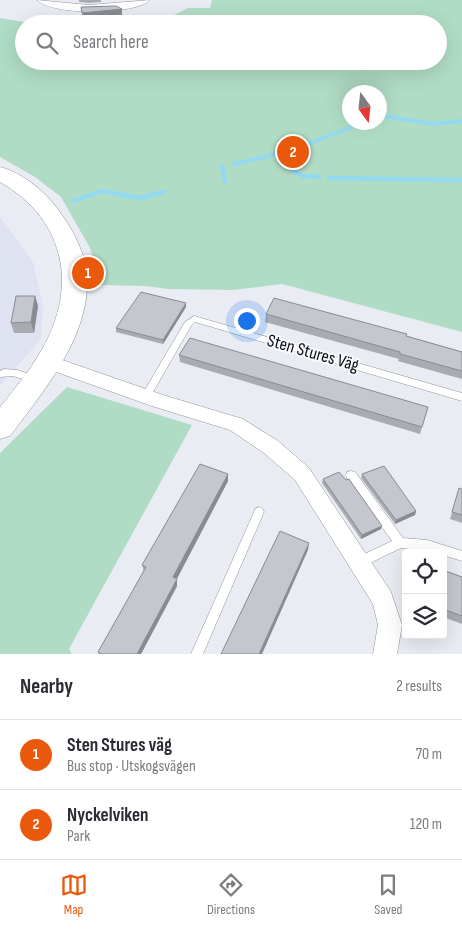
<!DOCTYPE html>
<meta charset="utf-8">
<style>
body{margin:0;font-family:"Sofia Sans Condensed",sans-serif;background:#f7f7f7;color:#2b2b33}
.controls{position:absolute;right:15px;bottom:15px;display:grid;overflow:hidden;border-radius:5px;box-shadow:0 5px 20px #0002}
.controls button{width:45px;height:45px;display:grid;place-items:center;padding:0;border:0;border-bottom:1px solid #e1e1e2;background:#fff;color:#2b2b33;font:25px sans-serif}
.compass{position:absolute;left:342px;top:85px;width:45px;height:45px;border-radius:50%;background:#fff;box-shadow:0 5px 20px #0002;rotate:165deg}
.you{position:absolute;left:246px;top:320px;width:18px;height:18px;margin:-12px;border:4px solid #fff;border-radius:50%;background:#1a73e8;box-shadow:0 0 0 8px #1a73e833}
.badge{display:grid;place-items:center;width:32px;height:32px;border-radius:50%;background:#ea580c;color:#fff;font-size:16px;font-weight:700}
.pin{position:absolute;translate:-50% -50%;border:2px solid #fff;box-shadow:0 1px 5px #0006}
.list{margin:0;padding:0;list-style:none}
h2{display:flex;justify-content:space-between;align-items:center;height:65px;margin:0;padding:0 20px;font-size:21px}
h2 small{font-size:16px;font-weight:400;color:#7c7c81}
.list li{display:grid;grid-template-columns:32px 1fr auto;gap:15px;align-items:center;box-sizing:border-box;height:70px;padding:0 20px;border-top:1px solid #e1e1e2}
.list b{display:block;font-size:19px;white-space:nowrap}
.list p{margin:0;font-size:16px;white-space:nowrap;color:#7c7c81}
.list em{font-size:16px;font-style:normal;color:#7c7c81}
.icon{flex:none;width:28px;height:28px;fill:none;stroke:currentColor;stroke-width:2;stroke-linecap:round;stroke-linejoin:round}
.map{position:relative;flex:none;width:462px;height:654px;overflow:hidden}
.search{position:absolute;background:#fff;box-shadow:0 5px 20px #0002;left:15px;right:15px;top:15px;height:55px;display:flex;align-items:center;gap:12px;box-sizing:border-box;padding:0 18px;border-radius:28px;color:#7c7c81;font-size:19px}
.sheet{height:205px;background:#fff}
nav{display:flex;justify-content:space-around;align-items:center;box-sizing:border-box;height:70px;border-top:1px solid #e1e1e2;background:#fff;font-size:14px;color:#7c7c81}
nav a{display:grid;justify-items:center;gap:2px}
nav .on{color:#ea580c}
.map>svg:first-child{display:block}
.built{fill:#dee2f1}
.green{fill:#b0dcc5;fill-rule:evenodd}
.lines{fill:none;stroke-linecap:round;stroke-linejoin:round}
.stream-far1{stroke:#93daf1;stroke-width:4}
.stream{stroke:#93daf1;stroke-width:4.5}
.lane-casing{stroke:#909299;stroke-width:1}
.street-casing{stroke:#909299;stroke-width:1}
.secondary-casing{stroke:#909299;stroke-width:1}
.lane{fill:#fff;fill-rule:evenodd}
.street{fill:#fff;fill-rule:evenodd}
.secondary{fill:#fff;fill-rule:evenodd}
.wall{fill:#a9abb2}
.shaded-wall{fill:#8a8b91}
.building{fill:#c5c7cf;stroke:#8a8b91}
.labels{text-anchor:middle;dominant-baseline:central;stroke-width:4;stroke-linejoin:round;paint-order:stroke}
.street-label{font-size:18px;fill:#0b0c0f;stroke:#f8f9fe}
</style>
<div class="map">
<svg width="462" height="654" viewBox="0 0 462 654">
<rect width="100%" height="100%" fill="#eaecf4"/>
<polygon class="built" points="0,217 33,262 43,305 41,339 0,385"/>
<g class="green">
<path d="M212,0H462V332L282,284L233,290L168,289L145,286L101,285L90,248L61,197L35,177L0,157V18L36,24H24V61H438V24H156L188,8H210ZM350,92H380V122H350Z"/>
<polygon points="67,387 192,425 69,649 72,654 0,654 0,453"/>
</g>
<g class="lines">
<g class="stream-far1">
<polyline points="383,116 433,124 462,121"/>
<polyline points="286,152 290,164"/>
<polyline points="234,164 286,152 365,122"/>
</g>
<g class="stream">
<polyline points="290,163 292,170 302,176 319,177"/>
<polyline points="234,164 239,163"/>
<polyline points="222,166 225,181"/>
<polyline points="329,178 462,180"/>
<polyline points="73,201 102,191 139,198 164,192"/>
</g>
<defs>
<g id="lane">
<polygon points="194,316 462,393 462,401 195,322 191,326 149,399 143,399 141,396 143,393 185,322"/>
<polygon points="4,369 18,370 39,378 41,380 39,382 36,383 13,376 0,377 0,371"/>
<polygon points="351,471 355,472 403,538 427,540 462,551 462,561 443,555 443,553 401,548 364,566 360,567 356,566 354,562 356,558 392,541 347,478 346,475 347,472"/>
<polygon points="259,507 263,509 264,512 203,654 191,654 254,512 255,509"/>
</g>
<g id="street">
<path d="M37,0L89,5L150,0C136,15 52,16 37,0Z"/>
<polygon points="48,355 163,395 243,419 278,441 309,468 391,592 402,625 397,654 373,654 378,625 373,604 295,480 264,453 230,430 152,406 42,367 39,362 42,357"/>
</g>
<path id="secondary" d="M0,167C24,173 48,194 62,215C72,229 81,246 85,263C98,327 46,388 10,436L0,439C0,430 0,417 0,408C1,404 7,400 9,396C19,383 30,370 38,356C79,291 68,221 0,182Z"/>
</defs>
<use href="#lane" class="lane-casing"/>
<use href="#street" class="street-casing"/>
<use href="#secondary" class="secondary-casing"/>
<use href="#lane" class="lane"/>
<use href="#street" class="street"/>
<use href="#secondary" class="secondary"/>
</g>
<g class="wall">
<polygon points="79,0 101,0 101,2 89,3 79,2"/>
<polygon points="35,296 38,306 34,333 14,333 11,323"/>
<polygon points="186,307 163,344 116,332 116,328"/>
<polygon points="266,314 407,336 462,352 462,379 398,361 399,359 265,322"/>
<polygon points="179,355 428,407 420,434 180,362"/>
<polygon points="228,474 228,481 177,579 177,586 141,654 99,654 98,652 144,572 142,565"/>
<polygon points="362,474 416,511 415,515 395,524 361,478"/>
<polygon points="323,479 346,480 381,529 361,539 322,483"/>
<polygon points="462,489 462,523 450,519 457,495"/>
<polygon points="443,570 462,577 462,624 443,617"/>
</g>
<g class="shaded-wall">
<polygon points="122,9 122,15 83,19 82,13"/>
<polygon points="35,296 38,306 34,333 31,322"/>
<polygon points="186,303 186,307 163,344 163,340"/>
<polygon points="228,474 228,481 174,584 173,577"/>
<polygon points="416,511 415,515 395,524 396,520"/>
<polygon points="382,526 381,529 361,539 362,535"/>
<polygon points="309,543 308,550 262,654 259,654"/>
<polygon points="177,579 177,586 141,654 137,654"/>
</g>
<g class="building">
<polygon points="116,6 122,9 82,13 81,7"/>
<polygon points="141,292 186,303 163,340 116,328"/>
<polygon points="16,296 35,296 31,322 11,323"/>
<polygon points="274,298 407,334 406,336 462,352 462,371 400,354 400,352 266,314"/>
<polygon points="190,338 428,407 422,427 179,355"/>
<polygon points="200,464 228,474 173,577 177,579 137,654 102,654 98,652 146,567 142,565"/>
<polygon points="384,466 416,511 396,520 362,474"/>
<polygon points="339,472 346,480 349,479 382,526 362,535 323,479"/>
<polygon points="459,488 462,489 462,515 452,512"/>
<polygon points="280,531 309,543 259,654 221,654"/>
<polygon points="443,570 462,577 462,616 443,609"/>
</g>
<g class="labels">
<g class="street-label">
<text transform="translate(313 353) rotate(16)">Sten Stures Väg</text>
</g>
</g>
</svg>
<div class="controls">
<button><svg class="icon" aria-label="locate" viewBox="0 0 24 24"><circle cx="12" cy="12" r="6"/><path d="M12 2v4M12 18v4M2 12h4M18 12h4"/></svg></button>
<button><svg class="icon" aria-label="layers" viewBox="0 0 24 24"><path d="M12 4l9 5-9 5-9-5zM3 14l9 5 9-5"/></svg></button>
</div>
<svg class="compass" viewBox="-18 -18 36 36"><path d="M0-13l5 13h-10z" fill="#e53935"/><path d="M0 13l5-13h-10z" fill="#7c7c81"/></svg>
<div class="you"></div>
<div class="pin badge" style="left:88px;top:273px">1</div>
<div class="pin badge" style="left:293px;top:152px">2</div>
<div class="search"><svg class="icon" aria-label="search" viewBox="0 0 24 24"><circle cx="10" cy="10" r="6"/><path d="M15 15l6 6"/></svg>Search here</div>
</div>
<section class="sheet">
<h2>Nearby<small>2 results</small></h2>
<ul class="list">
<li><span class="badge">1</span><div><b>Sten Stures väg</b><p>Bus stop · Utskogsvägen</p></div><em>70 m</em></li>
<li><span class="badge">2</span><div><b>Nyckelviken</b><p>Park</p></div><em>120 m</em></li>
</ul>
</section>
<nav>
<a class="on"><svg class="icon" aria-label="map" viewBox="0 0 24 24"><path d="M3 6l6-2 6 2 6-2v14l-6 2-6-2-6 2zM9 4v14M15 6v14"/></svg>Map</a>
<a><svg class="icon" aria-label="directions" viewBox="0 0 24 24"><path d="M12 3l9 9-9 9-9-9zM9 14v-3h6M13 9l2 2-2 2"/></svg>Directions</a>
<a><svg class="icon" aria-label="saved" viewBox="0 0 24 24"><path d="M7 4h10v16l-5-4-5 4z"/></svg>Saved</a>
</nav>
